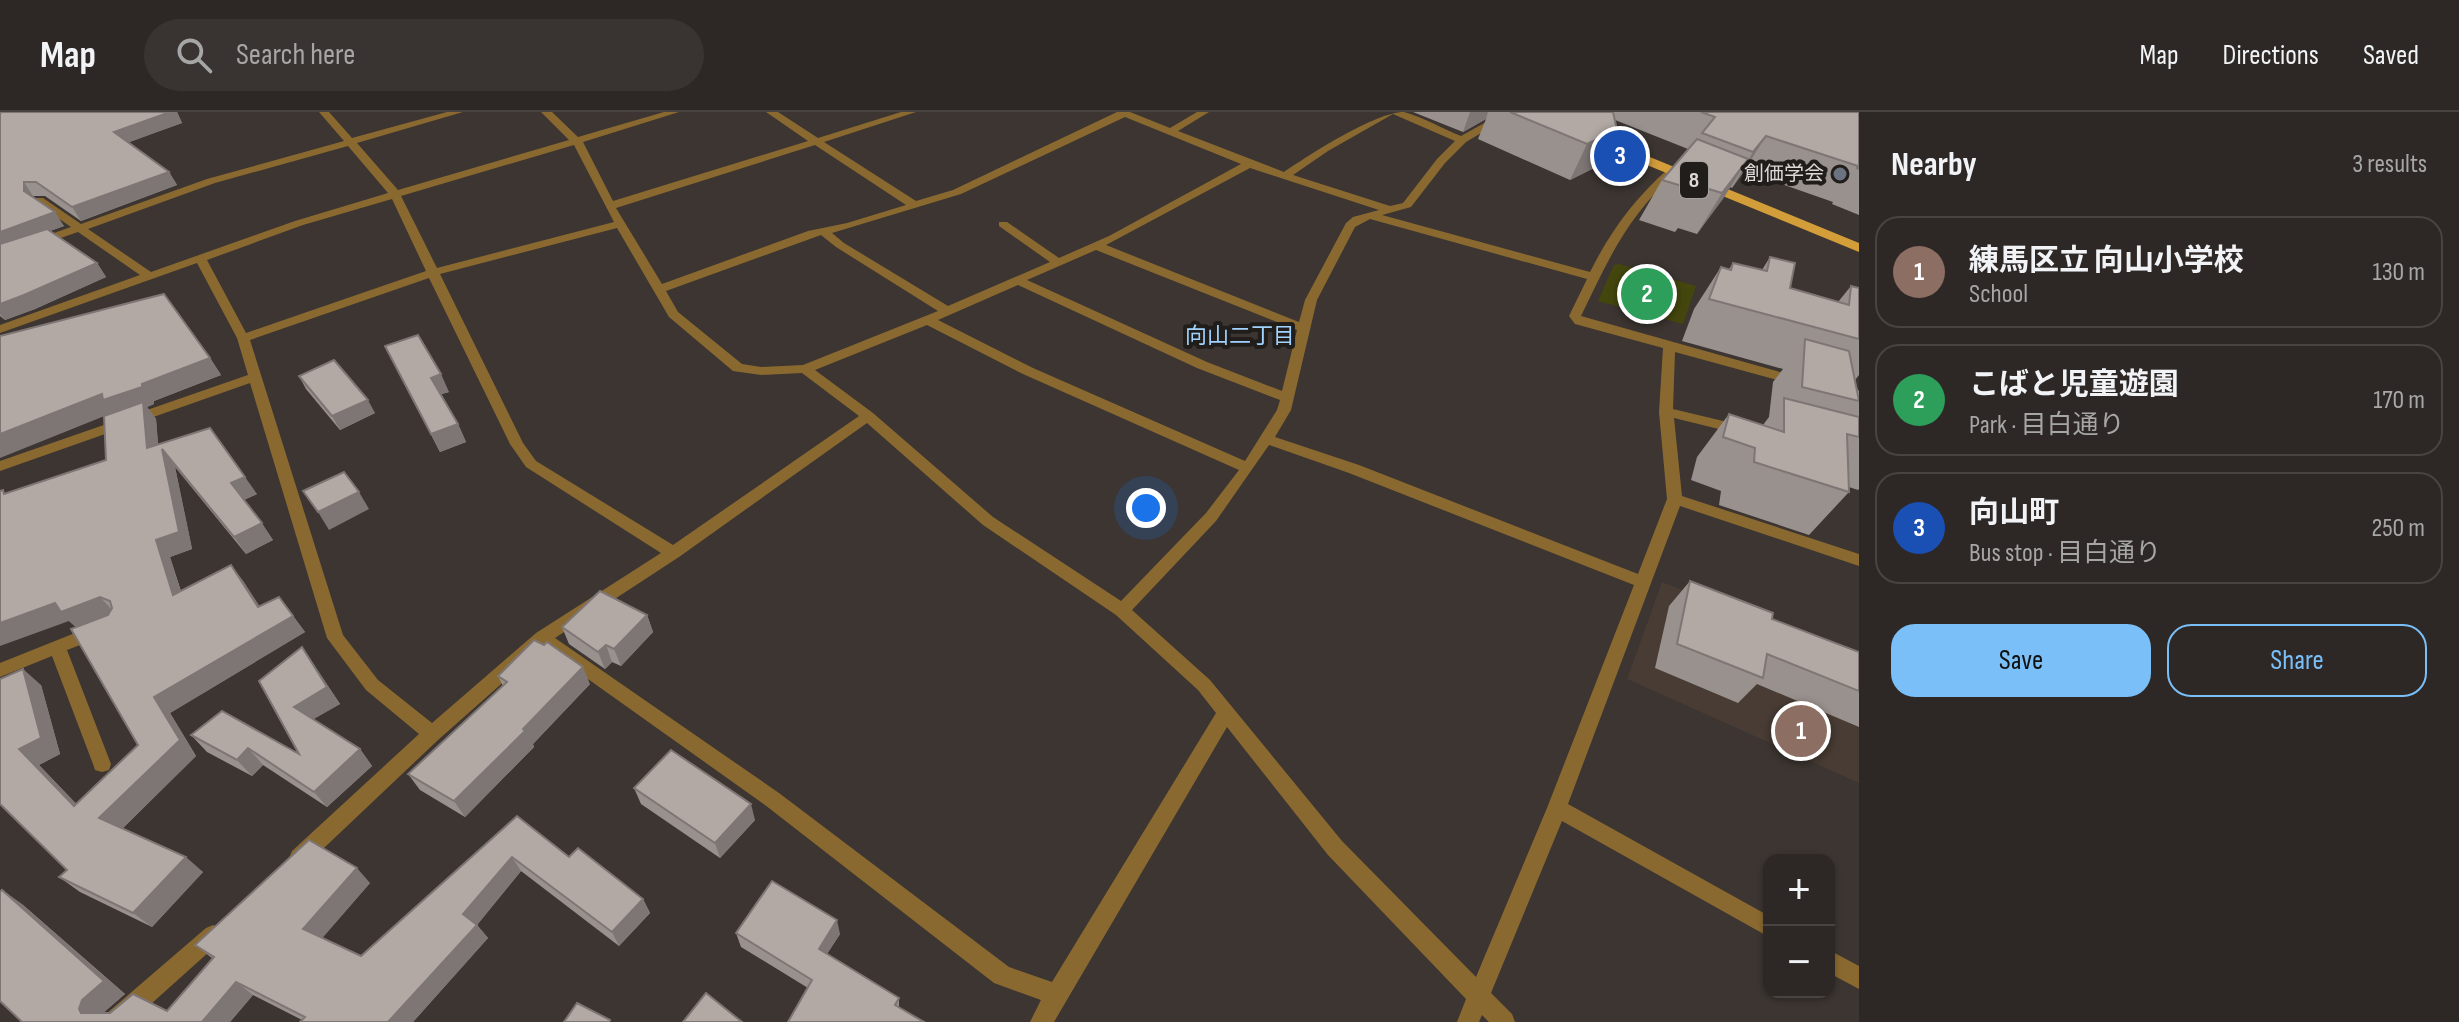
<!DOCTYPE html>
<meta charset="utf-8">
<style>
body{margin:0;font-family:"Sofia Sans Condensed","Noto Sans JP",sans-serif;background:#393432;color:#f1f3f6}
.controls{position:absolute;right:24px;bottom:24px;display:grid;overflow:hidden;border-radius:16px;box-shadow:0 2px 6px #0004}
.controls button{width:72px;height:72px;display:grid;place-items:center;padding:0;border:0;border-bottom:2px solid #484442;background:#2d2825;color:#f1f3f6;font:40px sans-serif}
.you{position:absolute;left:1146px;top:396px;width:28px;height:28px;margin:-20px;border:6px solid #fff;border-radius:50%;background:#1a73e8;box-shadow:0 0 0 12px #1a73e833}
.badge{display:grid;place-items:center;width:52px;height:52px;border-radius:50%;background:#7abff8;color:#fff;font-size:26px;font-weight:700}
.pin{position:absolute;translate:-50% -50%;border:4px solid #fff;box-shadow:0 2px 8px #0006}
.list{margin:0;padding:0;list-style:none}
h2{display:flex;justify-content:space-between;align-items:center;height:104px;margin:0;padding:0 32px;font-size:34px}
h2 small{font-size:26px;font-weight:400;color:#a7a6a7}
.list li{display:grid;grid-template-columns:52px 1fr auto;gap:24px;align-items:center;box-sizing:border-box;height:112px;margin:0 16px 16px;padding:0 16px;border:2px solid #484442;border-radius:24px}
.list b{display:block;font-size:30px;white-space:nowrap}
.list p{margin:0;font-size:26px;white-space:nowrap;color:#a7a6a7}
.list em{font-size:26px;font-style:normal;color:#a7a6a7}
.actions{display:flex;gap:16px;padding:24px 32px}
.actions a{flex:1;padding:18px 0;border:2px solid #7abff8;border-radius:24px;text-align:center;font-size:28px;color:#7abff8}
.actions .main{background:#7abff8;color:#111}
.icon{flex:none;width:44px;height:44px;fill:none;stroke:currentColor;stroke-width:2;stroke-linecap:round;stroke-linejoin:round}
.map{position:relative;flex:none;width:1859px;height:910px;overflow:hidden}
header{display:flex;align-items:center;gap:48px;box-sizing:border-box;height:112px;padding:0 40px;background:#2d2825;border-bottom:2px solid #484442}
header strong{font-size:38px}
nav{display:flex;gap:44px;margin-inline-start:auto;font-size:28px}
.search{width:560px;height:72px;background:#393432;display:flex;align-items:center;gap:20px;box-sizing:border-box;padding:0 28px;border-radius:44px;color:#a7a6a7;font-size:30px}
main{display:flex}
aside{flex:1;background:#2d2825}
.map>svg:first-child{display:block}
.built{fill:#483c34}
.green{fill:#44470d}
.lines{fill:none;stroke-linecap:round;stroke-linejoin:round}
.minor{fill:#8a6930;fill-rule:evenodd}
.primary{fill:#d39d3a;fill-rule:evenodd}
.wall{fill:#99918e}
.shaded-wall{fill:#7d7674}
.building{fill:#b2a9a5;stroke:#7d7674;stroke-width:2}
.worship-dot{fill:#6b7280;stroke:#201d1b;stroke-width:3}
.labels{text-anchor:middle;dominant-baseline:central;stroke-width:8;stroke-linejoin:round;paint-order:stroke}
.far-poi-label{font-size:20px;fill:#ded9d7;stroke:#201d1b;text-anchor:end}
.shield{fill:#201d1b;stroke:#a5a19f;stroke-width:2}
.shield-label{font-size:22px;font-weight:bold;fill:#ded9d7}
.far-neighbourhood-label{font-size:22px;fill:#a0d2fd;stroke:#201d1b}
</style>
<header>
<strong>Map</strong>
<div class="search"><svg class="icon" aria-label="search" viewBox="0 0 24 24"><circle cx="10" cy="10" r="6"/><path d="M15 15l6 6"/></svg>Search here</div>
<nav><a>Map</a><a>Directions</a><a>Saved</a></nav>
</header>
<main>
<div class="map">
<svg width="1859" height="910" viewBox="0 0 1859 910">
<rect width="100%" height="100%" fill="#3c3531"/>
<polygon class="built" points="1662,470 1859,547 1859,671 1627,567"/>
<polygon class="green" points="1619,152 1696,174 1683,212 1598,189 1614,153"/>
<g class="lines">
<g class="minor">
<path d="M319,0H329L352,26L447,0H463L357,31L398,78L569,28L541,0H552L578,25L664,0H679L583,30L613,89L808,29L766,0H778L818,26L901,0H916L824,30L916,89L953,78L1117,0H1130L1170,16L1197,0H1209L1178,19L1284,60C1309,43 1375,0 1404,0C1423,5 1443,17 1461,24L1504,0H1516L1466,30L1445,51L1411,95L1382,103L1590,160C1610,120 1634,87 1668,57H1676V61C1628,103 1608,148 1581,204L1801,266L1803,269L1796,273L1675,240L1673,297L1744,314L1746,317L1739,322L1674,306L1682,384L1859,442V454L1680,394L1568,692L1769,804V825L1562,709L1491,881L1512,902L1515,910H1489L1482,903L1479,910H1457L1466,887L1328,743L1227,615L1054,910H1030L1041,888L994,871L765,693L543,535L438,628L306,753L299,755L292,753L289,746L292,739L419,622L366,578L327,526L250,271L0,359V349L248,263L237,226L197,151L0,221V213L140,163L78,120L0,147V140L71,115L35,90V86H43L81,112L207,67L344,29ZM1393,2L1455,29L1437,47L1403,91L1390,94L1293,63L1328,39ZM1125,5L1241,52L1109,124L1059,146L1007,110H999V114L1050,150L948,194L844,131L832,121L961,82ZM574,33L614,110L437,156L401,84ZM815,33L906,93L847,111L808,119L662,172L616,96ZM348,34L388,81L295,109L151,160L88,117L215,71ZM1250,56L1379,98L1353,105L1346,111L1305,188L1299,210L1106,133ZM392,87L426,159L246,221L207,148L303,113ZM1370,107L1587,167L1569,204L1575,212L1663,236L1659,300L1667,387L1638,462L1359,353L1275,325L1291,298L1317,188L1355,115ZM617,116L669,205L733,259L761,263L802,261L859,304L673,433L536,349L523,331L440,162ZM821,123L836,135L938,199L803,253L761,255L742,252L678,200L666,179ZM1096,138L1297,218L1282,279L1207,250L1027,168ZM429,166L510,332L526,355L661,441L536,521L432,611L378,568L343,523L250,228ZM1018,173L1197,256L1280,288L1277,298L1245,349L1033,256L938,208ZM927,213L1023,262L1239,358L1206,401L1121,489L993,405L873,301L815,258ZM867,311L983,413L1116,503L1198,578L1216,601L1052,870L1009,855L779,681L555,526L679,445ZM1269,333L1349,361L1634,473L1547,696L1476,865L1342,729L1210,568L1132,498L1216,409Z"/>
<polygon points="95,513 101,515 103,520 101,525 67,538 111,652 109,658 102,660 95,658 93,652 52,544 0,565 0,551"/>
<polygon points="213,813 220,816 224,823 220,830 131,910 103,910 106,902 206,816"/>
<polygon points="1829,838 1859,854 1859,877 1829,861"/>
</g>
<polygon class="primary" points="1581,20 1589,20 1859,131 1859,140 1581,26"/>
</g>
<g class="wall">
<polygon points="0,0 177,0 182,11 128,30 169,60 177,73 81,109 45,84 33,84 64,114 50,119 97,151 106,165 35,197 5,208 0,204"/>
<polygon points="1413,0 1859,0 1859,103 1832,92 1833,90 1744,59 1732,76 1730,75 1697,122 1678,116 1675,120 1639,108 1662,68 1688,37 1615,8 1600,53 1570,68 1478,27 1486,7 1463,20"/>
<polygon points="1770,145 1790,176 1838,190 1851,174 1859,176 1859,263 1855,268 1858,279 1859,278 1859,377 1858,378 1849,375 1849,380 1809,423 1719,393 1721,379 1691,368 1697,345 1729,302 1763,313 1769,305 1773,270 1783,257 1682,229 1694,197 1721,155 1729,157 1733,151 1762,158"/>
<polygon points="385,234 449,280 441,282 458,312 466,330 440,340"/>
<polygon points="210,246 221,263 154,289 154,292 147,295 156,307 158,333 257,382 244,388 273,428 246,442 175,355 192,437 170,445 181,479 231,453 259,494 279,485 305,520 170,601 196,644 123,716 203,760 152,815 80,780 59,765 67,758 0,692 41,573 60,642 39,653 76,692 138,633 76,515 69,509 6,381 106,348 104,304"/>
<polygon points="299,264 375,301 340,318 306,277"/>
<polygon points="1690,469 1772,507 1859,540 1859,615 1757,572 1738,591 1655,556 1669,494"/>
<polygon points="647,503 653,520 621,554 612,550 605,557 569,532 562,515"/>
<polygon points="302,535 340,592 313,607 360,637 372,654 327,695 263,653 252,664 207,640 191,623 299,642"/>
<polygon points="498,564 590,572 533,632 534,635 465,705 420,678 408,662 503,574"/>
<polygon points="634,676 755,708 720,746 641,692"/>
<polygon points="517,704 569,745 643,787 650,801 619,834 521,759 477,813 488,826 413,910 300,910 302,908 253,883 230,910 22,910 2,778 23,793 125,882 103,901 167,899 212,846 195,833 370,771 322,826 361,844"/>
<polygon points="736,821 840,822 827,842 899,886 899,895 808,876 741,835"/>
</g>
<g class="shaded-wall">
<polygon points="170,0 177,0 182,11 122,33 114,20"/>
<polygon points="1470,0 1488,0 1486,7 1463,20"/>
<polygon points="1617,18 1600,53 1570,68 1587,32"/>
<polygon points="1766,24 1744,59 1732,76 1753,40"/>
<polygon points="1748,47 1723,87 1697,122 1722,81"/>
<polygon points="169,60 177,73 81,109 72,95"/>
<polygon points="24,70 33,84 33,92 24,79"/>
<polygon points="55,100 64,114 0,137 0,120"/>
<polygon points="97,151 106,165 35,197 5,208 0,202 0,192"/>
<polygon points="210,246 221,263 154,289 154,292 147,295 156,307 160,354 112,301 0,346 0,322 102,282 142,272"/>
<polygon points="441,262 449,280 439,283 431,266"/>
<polygon points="368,288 375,301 340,318 332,304"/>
<polygon points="458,312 466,330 440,340 431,322"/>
<polygon points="162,337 175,355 192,437 170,445 187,500 173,483 156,428"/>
<polygon points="245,365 257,382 243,388 231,371"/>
<polygon points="359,380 369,397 329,418 318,400"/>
<polygon points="262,411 273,428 246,442 234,425"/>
<polygon points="231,453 244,470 271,512 258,495"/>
<polygon points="100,485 116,502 78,517 69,509 0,534 0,511 55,491"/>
<polygon points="647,503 653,520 621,554 614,537"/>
<polygon points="293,504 305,520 170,601 196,644 118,721 99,706 180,628 154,585"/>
<polygon points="606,533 612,550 605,557 598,540"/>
<polygon points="302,535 340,592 307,611 294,595"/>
<polygon points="583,555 590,572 533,632 534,635 465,705 454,689"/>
<polygon points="23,557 41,573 60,642 39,653 93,709 74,694 19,637"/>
<polygon points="248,636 263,653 252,664 237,648"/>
<polygon points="360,637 372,654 327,695 314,680"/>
<polygon points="751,692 755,708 720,746 715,731"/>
<polygon points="186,745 203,760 152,815 133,801"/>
<polygon points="512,745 521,759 477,813 488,826 413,910 388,910 463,802"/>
<polygon points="357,756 370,771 318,831 303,817"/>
<polygon points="2,778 23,793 125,882 103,901 81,901"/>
<polygon points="643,787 650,801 619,834 612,820"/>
<polygon points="837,808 840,822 821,851 819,837"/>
<polygon points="236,870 253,883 230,910 202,910"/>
</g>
<g class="building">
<polygon points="2,0 170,0 114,20 169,60 72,95 36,70 24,70 24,79 55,100 0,120 0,1"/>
<polygon points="1510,0 1613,0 1617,18 1587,32"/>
<polygon points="1701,0 1859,0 1859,57 1857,56 1858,54 1766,24 1753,40 1702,21 1715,5"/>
<polygon points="1697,27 1748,47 1722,81 1702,75 1699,79 1662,68"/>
<polygon points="47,117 97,151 24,183 0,192 0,132"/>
<polygon points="1770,145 1795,151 1790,176 1849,193 1851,174 1859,176 1859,227 1709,187 1721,155 1731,158 1733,151 1767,159"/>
<polygon points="164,182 210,246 142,272 142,275 103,288 102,282 0,322 0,224"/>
<polygon points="418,223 441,262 431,266 458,312 431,322 385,234"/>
<polygon points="1805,227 1849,239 1859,289 1802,275"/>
<polygon points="334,248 368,288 332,304 299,264"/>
<polygon points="1784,286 1859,305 1859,325 1847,322 1849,380 1754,350 1755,336 1723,325 1729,302 1784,320"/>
<polygon points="143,290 147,336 210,316 245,365 231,371 262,411 234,425 162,337 179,420 156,428 173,483 231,453 258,495 279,485 293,504 154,585 180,628 99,706 186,745 133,801 59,765 67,758 0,692 0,567 23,557 41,626 19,637 74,694 138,633 71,517 108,503 112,496 110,489 100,485 61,500 55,491 0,511 0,379 3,378 4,382 106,348 104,304"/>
<polygon points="344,360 359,380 318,400 303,379"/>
<polygon points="1690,469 1773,501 1772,507 1859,540 1859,579 1767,542 1763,566 1677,532"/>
<polygon points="600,479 647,503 614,537 606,533 598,540 562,515"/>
<polygon points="534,528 544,533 547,530 583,555 523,617 525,619 454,689 408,662 507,570 498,564"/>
<polygon points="302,535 327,575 294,595 360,637 314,680 248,636 237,648 191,623 222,599 299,642 259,569"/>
<polygon points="671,638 751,692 715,731 634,676"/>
<polygon points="517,704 569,745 578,736 643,787 612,820 512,745 463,802 477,813 388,910 300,910 305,905 236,870 202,910 22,910 0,889 0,780 2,778 104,869 82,888 79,897 81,901 110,901 133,882 167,899 214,845 195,833 309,728 357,756 303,817 361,844"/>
<polygon points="772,769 837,808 819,837 899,886 895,893 924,910 788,910 812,868 736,821"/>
<polygon points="706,881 742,910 683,910"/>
<polygon points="577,891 610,908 609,910 564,910"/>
</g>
<circle class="worship-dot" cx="1840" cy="62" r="8"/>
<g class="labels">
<g class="far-poi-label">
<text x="1824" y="62">創価学会</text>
</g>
<rect class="shield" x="1680" y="50" width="28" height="36" rx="6"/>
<g class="shield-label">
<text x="1694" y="68">8</text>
</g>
<g class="far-neighbourhood-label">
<text x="1240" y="224">向山二丁目</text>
</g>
</g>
</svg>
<div class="controls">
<button>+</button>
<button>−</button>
</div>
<div class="you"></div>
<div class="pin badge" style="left:1801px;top:619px;background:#8d6e63">1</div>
<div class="pin badge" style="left:1647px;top:182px;background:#2e9e5b">2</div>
<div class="pin badge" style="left:1620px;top:44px;background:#1a4fb4">3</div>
</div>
<aside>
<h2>Nearby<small>3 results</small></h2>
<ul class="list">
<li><span class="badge" style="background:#8d6e63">1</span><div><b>練馬区立 向山小学校</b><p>School</p></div><em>130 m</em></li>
<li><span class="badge" style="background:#2e9e5b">2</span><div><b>こばと児童遊園</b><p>Park · 目白通り</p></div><em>170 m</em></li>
<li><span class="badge" style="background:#1a4fb4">3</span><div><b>向山町</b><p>Bus stop · 目白通り</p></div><em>250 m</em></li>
</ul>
<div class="actions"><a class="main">Save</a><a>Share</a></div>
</aside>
</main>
